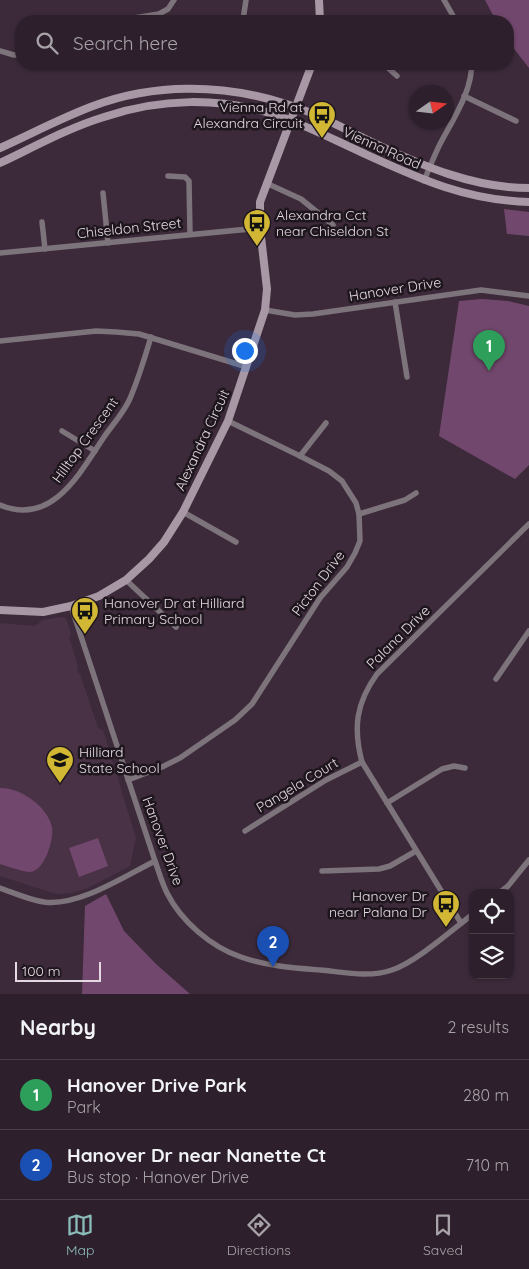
<!DOCTYPE html>
<meta charset="utf-8">
<style>
body{margin:0;font-family:Quicksand,sans-serif;background:#352834;color:#f1f3f6}
.controls{position:absolute;right:15px;bottom:15px;display:grid;overflow:hidden;border-radius:10px;box-shadow:0 1px 4px #0004}
.controls button{width:45px;height:45px;display:grid;place-items:center;padding:0;border:0;border-bottom:1px solid #483e48;background:#2d202c;color:#f1f3f6;font:25px sans-serif}
.compass{position:absolute;left:409px;top:85px;width:45px;height:45px;border-radius:50%;background:#2d202c;box-shadow:0 1px 4px #0004;rotate:76deg}
.scale{position:absolute;left:15px;bottom:12px;width:86px;box-sizing:border-box;padding-left:5px;border:2px solid #e4d8e2;border-top:0;font-size:14px;line-height:18px;white-space:nowrap;color:#e4d8e2;-webkit-text-stroke:4px #1e161d;paint-order:stroke}
.you{position:absolute;left:244px;top:350px;width:18px;height:18px;margin:-12px;border:4px solid #fff;border-radius:50%;background:#1a73e8;box-shadow:0 0 0 8px #1a73e833}
.badge{display:grid;place-items:center;width:32px;height:32px;border-radius:50%;background:#8bbbb9;color:#fff;font-size:16px;font-weight:700}
.pin{position:absolute;translate:-50% -41px;filter:drop-shadow(0 1px 2px #0008)}
.pin::after{content:'';position:absolute;top:26px;width:18px;height:15px;background:inherit;clip-path:polygon(0 0,100% 0,50% 100%)}
.list{margin:0;padding:0;list-style:none}
h2{display:flex;justify-content:space-between;align-items:center;height:65px;margin:0;padding:0 20px;font-size:21px}
h2 small{font-size:16px;font-weight:400;color:#a7a3a9}
.list li{display:grid;grid-template-columns:32px 1fr auto;gap:15px;align-items:center;box-sizing:border-box;height:70px;padding:0 20px;border-top:1px solid #483e48}
.list b{display:block;font-size:19px;white-space:nowrap}
.list p{margin:0;font-size:16px;white-space:nowrap;color:#a7a3a9}
.list em{font-size:16px;font-style:normal;color:#a7a3a9}
.icon{flex:none;width:28px;height:28px;fill:none;stroke:currentColor;stroke-width:2;stroke-linecap:round;stroke-linejoin:round}
.map{position:relative;flex:none;width:529px;height:994px;overflow:hidden}
.search{position:absolute;background:#2d202c;box-shadow:0 1px 4px #0004;left:15px;right:15px;top:15px;height:55px;display:flex;align-items:center;gap:12px;box-sizing:border-box;padding:0 18px;border-radius:20px;color:#a7a3a9;font-size:19px}
.sheet{height:205px;background:#2d202c}
nav{display:flex;justify-content:space-around;align-items:center;box-sizing:border-box;height:70px;border-top:1px solid #483e48;background:#2d202c;font-size:14px;color:#a7a3a9}
nav a{display:grid;justify-items:center;gap:2px}
nav .on{color:#8bbbb9}
.map>svg:first-child{display:block}
.built{fill:#493146}
.green{fill:#72476d}
.lines{fill:none;stroke-linecap:round;stroke-linejoin:round}
.street{stroke:#7d737b;stroke-width:5.5}
.secondary{stroke:#a898a5;stroke-width:8}
.labels{text-anchor:middle;dominant-baseline:central;stroke-width:5;stroke-linejoin:round;paint-order:stroke}
.poi-label{font-size:14px;fill:#e4d8e2;stroke:#1e161d;text-anchor:start}
.street-label{font-size:14px;fill:#e4d8e2;stroke:#1e161d}
</style>
<div class="map">
<svg width="529" height="994" viewBox="0 0 529 994">
<rect width="100%" height="100%" fill="#3c2a3a"/>
<polygon class="built" points="60,617 65,618 67,621 71,633 69,637 77,663 78,672 80,674 98,728 103,730 136,838 130,866 88,888 72,893 56,894 0,876 0,623 35,626 43,620"/>
<g class="green">
<polygon points="485,0 529,0 529,68 508,41 508,21 496,21"/>
<polygon points="504,209 529,212 529,236 507,234"/>
<polygon points="482,299 508,301 529,306 529,465 515,479 439,436 459,301"/>
<path d="M0,788C20,787 48,807 52,827C54,839 45,871 30,872C23,872 7,866 0,864Z"/>
<polygon points="98,838 108,866 79,877 69,848"/>
<polygon points="106,894 124,931 156,964 190,994 82,994 85,906"/>
</g>
<g class="lines">
<g class="street">
<polyline points="444,0 456,21"/>
<polyline points="243,20 246,0"/>
<polyline points="115,21 159,14 168,9 174,0"/>
<polyline points="0,51 14,55 21,55"/>
<polyline points="381,64 387,67 397,76"/>
<polyline points="464,96 516,121"/>
<polyline points="168,176 185,177 189,181 190,234"/>
<path d="M424,181C429,169 434,156 440,144C451,123 474,88 471,64"/>
<polyline points="266,183 301,199 333,225"/>
<polyline points="103,193 108,243"/>
<polyline points="42,222 45,249"/>
<polyline points="0,253 260,228"/>
<polyline points="395,302 407,377"/>
<polyline points="265,310 295,315 313,314 481,290 529,296"/>
<polyline points="0,341 96,331 116,332 139,334 247,367"/>
<polyline points="62,431 95,451"/>
<polyline points="300,456 326,423"/>
<path d="M0,505C52,527 80,473 104,437C113,424 126,410 131,396C139,377 145,357 151,337"/>
<polyline points="183,512 236,542"/>
<polyline points="359,514 405,500 416,493"/>
<polyline points="126,580 176,627"/>
<path d="M71,606L155,861C159,872 162,883 167,893C181,921 211,947 241,957C266,966 294,968 320,970C343,972 369,978 392,970C416,962 452,930 473,914"/>
<polyline points="496,679 529,631"/>
<polyline points="128,780 162,767 180,758 235,720 252,704 320,598 347,567 355,553 360,541 359,514 356,503 342,481 329,471 300,456 228,421"/>
<polyline points="387,803 442,769 454,766 465,768"/>
<polyline points="245,831 326,780 362,762"/>
<polyline points="322,871 379,869 390,866 416,851"/>
<path d="M0,888C14,893 29,900 44,902C78,907 125,876 155,861"/>
<polyline points="499,893 508,886 529,860"/>
<path d="M461,923L362,762C353,728 356,703 377,674L529,524"/>
</g>
<g class="secondary">
<polyline points="319,0 320,21"/>
<path d="M0,148C31,134 61,118 93,106C154,83 222,84 283,103C315,112 344,129 374,143C423,166 473,188 529,188"/>
<path d="M0,163C34,147 68,128 104,117C160,98 220,97 276,115C306,125 334,140 363,153C420,179 465,200 529,202"/>
<polyline points="0,610 43,612 71,606 99,596 126,580 149,559 164,542 183,512 228,421 265,310 267,289 260,228 260,202 312,64"/>
</g>
</g>
<defs>
<symbol id="bus-pin" viewBox="-11 -11 22 30"><path d="M0 17L-7.5 6A9.5 9.5 0 1 1 7.5 6Z" fill="#d2b735" stroke="#1e161d"/><path d="M-5-6H5V4H4V6H2V4H-2V6H-4V4H-5ZM-3.5-4V0h7V-4ZM-3.5 1.2v1.5H-2V1.2ZM2 1.2v1.5H3.5V1.2Z" fill="#111"/></symbol>
<symbol id="school-pin" viewBox="-11 -11 22 30"><path d="M0 17L-7.5 6A9.5 9.5 0 1 1 7.5 6Z" fill="#d2b735" stroke="#1e161d"/><path d="M0-5L7-2L0 1L-7-2ZM-4 1L0 2.5L4 1V4Q0 6-4 4Z" fill="#111"/></symbol>
</defs>
<g fill-rule="evenodd">
<use href="#bus-pin" x="306" y="99" width="32" height="43"/>
<use href="#bus-pin" x="241" y="207" width="32" height="43"/>
<use href="#bus-pin" x="69" y="595" width="32" height="43"/>
<use href="#school-pin" x="44" y="744" width="32" height="43"/>
<use href="#bus-pin" x="430" y="888" width="32" height="43"/>
</g>
<g class="labels">
<g class="poi-label">
<text x="303" y="107" text-anchor="end">Vienna Rd at<tspan x="303" dy="16">Alexandra Circuit</tspan></text>
<text x="276" y="215">Alexandra Cct<tspan x="276" dy="16">near Chiseldon St</tspan></text>
<text x="104" y="603">Hanover Dr at Hilliard<tspan x="104" dy="16">Primary School</tspan></text>
<text x="79" y="752">Hilliard<tspan x="79" dy="16">State School</tspan></text>
<text x="427" y="896" text-anchor="end">Hanover Dr<tspan x="427" dy="16">near Palana Dr</tspan></text>
</g>
<g class="street-label">
<text transform="translate(382 148) rotate(24)">Vienna Road</text>
<text transform="translate(129 228) rotate(-6)">Chiseldon Street</text>
<text transform="translate(395 289) rotate(-9)">Hanover Drive</text>
<text transform="translate(85 440) rotate(-54)">Hilltop Crescent</text>
<text transform="translate(202 440) rotate(-65)">Alexandra Circuit</text>
<text transform="translate(318 583) rotate(-53)">Picton Drive</text>
<text transform="translate(398 637) rotate(-45)">Palana Drive</text>
<text transform="translate(297 785) rotate(-31)">Pangela Court</text>
<text transform="translate(163 841) rotate(70)">Hanover Drive</text>
</g>
</g>
</svg>
<div class="controls">
<button><svg class="icon" aria-label="locate" viewBox="0 0 24 24"><circle cx="12" cy="12" r="6"/><path d="M12 2v4M12 18v4M2 12h4M18 12h4"/></svg></button>
<button><svg class="icon" aria-label="layers" viewBox="0 0 24 24"><path d="M12 4l9 5-9 5-9-5zM3 14l9 5 9-5"/></svg></button>
</div>
<svg class="compass" viewBox="-18 -18 36 36"><path d="M0-13l5 13h-10z" fill="#e53935"/><path d="M0 13l5-13h-10z" fill="#a7a3a9"/></svg>
<div class="scale">100 m</div>
<div class="you"></div>
<div class="pin badge" style="left:489px;top:371px;background:#2e9e5b">1</div>
<div class="pin badge" style="left:273px;top:967px;background:#1a4fb4">2</div>
<div class="search"><svg class="icon" aria-label="search" viewBox="0 0 24 24"><circle cx="10" cy="10" r="6"/><path d="M15 15l6 6"/></svg>Search here</div>
</div>
<section class="sheet">
<h2>Nearby<small>2 results</small></h2>
<ul class="list">
<li><span class="badge" style="background:#2e9e5b">1</span><div><b>Hanover Drive Park</b><p>Park</p></div><em>280 m</em></li>
<li><span class="badge" style="background:#1a4fb4">2</span><div><b>Hanover Dr near Nanette Ct</b><p>Bus stop · Hanover Drive</p></div><em>710 m</em></li>
</ul>
</section>
<nav>
<a class="on"><svg class="icon" aria-label="map" viewBox="0 0 24 24"><path d="M3 6l6-2 6 2 6-2v14l-6 2-6-2-6 2zM9 4v14M15 6v14"/></svg>Map</a>
<a><svg class="icon" aria-label="directions" viewBox="0 0 24 24"><path d="M12 3l9 9-9 9-9-9zM9 14v-3h6M13 9l2 2-2 2"/></svg>Directions</a>
<a><svg class="icon" aria-label="saved" viewBox="0 0 24 24"><path d="M7 4h10v16l-5-4-5 4z"/></svg>Saved</a>
</nav>
